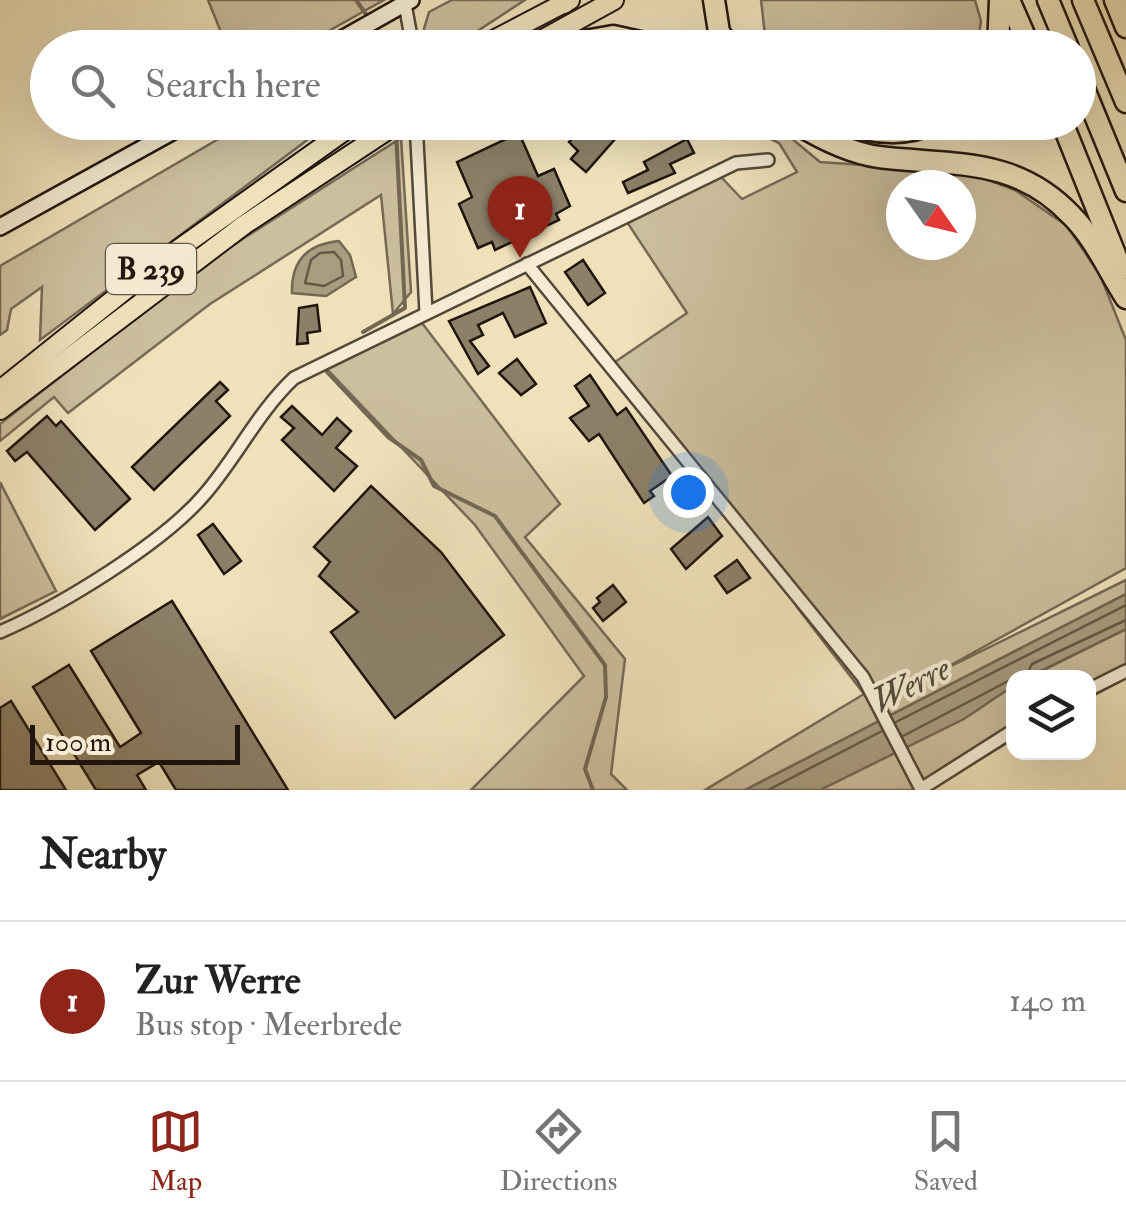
<!DOCTYPE html>
<meta charset="utf-8">
<style>
body{margin:0;font-family:"IM FELL Double Pica",serif;background:#f6f6f6;color:#222}
.controls{position:absolute;right:30px;bottom:30px;display:grid;overflow:hidden;border-radius:20px;box-shadow:0 10px 40px #0002}
.controls button{width:90px;height:90px;display:grid;place-items:center;padding:0;border:0;border-bottom:2px solid #e0e0e0;background:#fff;color:#222;font:50px sans-serif}
.compass{position:absolute;left:886px;top:170px;width:90px;height:90px;border-radius:50%;background:#fff;box-shadow:0 10px 40px #0002;rotate:124deg}
.scale{position:absolute;left:30px;bottom:25px;width:210px;box-sizing:border-box;padding-left:10px;border:5px solid #21160e;border-top:0;font-size:28px;line-height:35px;white-space:nowrap;color:#21160e;-webkit-text-stroke:8px #f5ecd3;paint-order:stroke}
.you{position:absolute;left:688px;top:492px;width:35px;height:35px;margin:-25px;border:8px solid #fff;border-radius:50%;background:#1a73e8;box-shadow:0 0 0 15px #1a73e833}
.badge{display:grid;place-items:center;width:65px;height:65px;border-radius:50%;background:#8f2418;color:#fff;font-size:32px;font-weight:700}
.pin{position:absolute;translate:-50% -82px;filter:drop-shadow(0 2px 5px #0008)}
.pin::after{content:'';position:absolute;top:52px;width:35px;height:30px;background:inherit;clip-path:polygon(0 0,100% 0,50% 100%)}
.list{margin:0;padding:0;list-style:none}
h2{display:flex;justify-content:space-between;align-items:center;height:130px;margin:0;padding:0 40px;font-size:42px}
h2 small{font-size:32px;font-weight:400;color:#767676}
.list li{display:grid;grid-template-columns:65px 1fr auto;gap:30px;align-items:center;box-sizing:border-box;height:160px;padding:0 40px;border-top:2px solid #e0e0e0}
.list b{display:block;font-size:38px;white-space:nowrap}
.list p{margin:0;font-size:32px;white-space:nowrap;color:#767676}
.list em{font-size:32px;font-style:normal;color:#767676}
.icon{flex:none;width:55px;height:55px;fill:none;stroke:currentColor;stroke-width:2;stroke-linecap:round;stroke-linejoin:round}
.map{position:relative;flex:none;width:1126px;height:790px;overflow:hidden}
.search{position:absolute;background:#fff;box-shadow:0 10px 40px #0002;left:30px;right:30px;top:30px;height:110px;display:flex;align-items:center;gap:25px;box-sizing:border-box;padding:0 35px;border-radius:55px;color:#767676;font-size:38px}
.sheet{height:290px;background:#fff}
nav{display:flex;justify-content:space-around;align-items:center;box-sizing:border-box;height:140px;border-top:2px solid #e0e0e0;background:#fff;font-size:28px;color:#767676}
nav a{display:grid;justify-items:center;gap:5px}
nav .on{color:#8f2418}
.map>svg:first-child{display:block}
.green{fill:#ccbf9e;stroke:#766a56;stroke-width:2.5;fill-rule:evenodd}
.water{fill:#a99d80;stroke:#736752;stroke-width:2.5}
.lines{fill:none;stroke-linecap:round;stroke-linejoin:round}
.shore{stroke:#655a47;stroke-width:2.5}
.stream{stroke:#736752;stroke-width:4}
.building{fill:#8c8068;stroke:#21160e;stroke-width:2.5}
.minor-casing{stroke:#544939;stroke-width:16}
.secondary-casing{stroke:#21160e;stroke-width:20}
.trunk-casing{stroke:#21160e;stroke-width:22}
.motorway-casing{stroke:#21160e;stroke-width:25}
.minor{stroke:#f5ecd3;stroke-width:11}
.secondary{stroke:#f5ecd3;stroke-width:15}
.trunk{stroke:#efe2bb;stroke-width:18}
.motorway{stroke:#efe2bb;stroke-width:20}
.labels{text-anchor:middle;dominant-baseline:central;stroke-width:8;stroke-linejoin:round;paint-order:stroke}
.shield{fill:#f5ecd3;stroke:#615649;stroke-width:2.5}
.shield-label{font-size:30px;font-weight:bold;fill:#21160e}
.water-label{font-size:35px;font-style:italic;fill:#574c3c;stroke:#f5ecd3}
</style>
<div class="map">
<svg width="1126" height="790" viewBox="0 0 1126 790">
<rect width="100%" height="100%" fill="#efe2bb"/>
<filter id="stains"><feTurbulence type="fractalNoise" baseFrequency=".002" numOctaves="4"/><feColorMatrix values="0 0 0 0 .2 0 0 0 0 .09 0 0 0 0 .02 0 0 0 .5 -.17"/></filter>
<radialGradient id="worn" r=".72"><stop offset=".6" stop-color="#630" stop-opacity="0"/><stop offset="1" stop-color="#630" stop-opacity=".3"/></radialGradient>
<g class="green">
<polygon points="208,0 384,0 300,47 227,47"/>
<polygon points="452,0 525,0 453,47 426,47 424,29 429,12"/>
<polygon points="761,0 975,0 981,21 977,47 775,47 765,35"/>
<polygon points="246,123 330,123 40,340 42,287 11,309 7,330 0,335 0,266"/>
<path d="M737,123H773L820,162L967,172L1015,190L1067,226L1100,275L1126,340V568L931,676L1126,580V594L745,790H705L864,694L797,607L805,602L612,364L687,313L627,222L721,177L742,199L797,172L779,143ZM901,185H961V245H901Z"/>
<polygon points="401,138 411,292 393,314 381,195 210,304 68,413 54,397 0,441 0,424 213,258"/>
<polygon points="422,323 560,504 525,537 625,659 611,774 627,790 471,790 584,676 475,525 327,369"/>
<polygon points="0,482 56,591 0,619"/>
<polygon points="1126,629 1126,678 1089,698 1088,678 1028,678"/>
<polygon points="1013,686 1013,739 930,790 820,790"/>
</g>
<g class="water">
<path d="M339,241L350,255L356,277L326,296L292,293C291,260 308,244 339,241Z"/>
<polygon points="1126,594 1126,629 1028,677 1014,678 1013,686 964,719 820,790 745,790"/>
</g>
<g class="lines">
<g class="shore">
<polygon points="334,252 341,260 343,276 324,286 305,283 311,260 320,253"/>
<polyline points="1025,678 1032,664 1126,620"/>
<polyline points="896,722 1126,605"/>
<polyline points="903,736 1014,678"/>
<polyline points="768,790 882,731"/>
</g>
<g class="stream">
<polyline points="356,0 368,17"/>
<polyline points="373,25 386,48"/>
<polyline points="363,332 405,308 396,132"/>
<polyline points="327,372 388,437 421,460 434,486 495,516 605,665 606,697 585,769 593,790"/>
</g>
</g>
<g class="building">
<polygon points="588,122 596,122 615,139 586,172 571,159 578,151 569,142"/>
<polygon points="519,133 538,176 554,169 570,206 556,214 559,220 495,250 492,242 478,248 459,204 472,197 457,162"/>
<polygon points="687,139 694,153 670,164 675,173 628,193 623,182 648,170 644,162"/>
<polygon points="583,260 605,293 588,305 565,272"/>
<polygon points="530,287 546,323 515,337 503,313 478,325 483,335 470,341 489,366 478,374 449,321"/>
<polygon points="317,305 320,331 307,333 308,343 297,344 299,308"/>
<polygon points="517,359 536,384 521,395 499,373"/>
<polygon points="590,375 617,415 626,408 672,476 650,491 654,496 644,503 599,434 589,441 570,418 589,406 575,386"/>
<polygon points="220,382 228,390 216,401 230,416 154,490 132,467"/>
<polygon points="292,406 322,435 337,418 351,431 336,448 357,466 334,491 282,440 294,428 281,417"/>
<polygon points="47,416 56,426 61,421 130,499 95,530 27,452 15,461 7,451"/>
<polygon points="371,486 441,552 504,635 395,718 331,632 358,612 319,576 330,562 314,547"/>
<polygon points="708,517 722,536 686,569 671,549"/>
<polygon points="213,524 241,561 224,574 198,535"/>
<polygon points="737,560 750,578 727,593 715,576"/>
<polygon points="613,585 626,602 603,621 593,608 600,602 597,598"/>
<polygon points="172,601 288,790 176,790 159,762 137,775 146,790 96,790 33,687 69,665 120,747 141,733 91,651"/>
<polygon points="11,701 66,790 0,790 0,708"/>
</g>
<g class="lines">
<defs>
<g id="minor">
<polyline points="405,4 413,48"/>
<polyline points="416,122 426,312"/>
<polyline points="527,264 863,677 921,789 1014,730"/>
<path d="M0,632C60,606 162,544 204,495C237,457 257,413 294,378L736,163L768,160"/>
<polyline points="1088,690 1126,671"/>
</g>
<g id="secondary">
<polyline points="326,48 411,0"/>
<polyline points="0,227 190,122"/>
</g>
<g id="trunk">
<polyline points="478,48 570,0"/>
<polyline points="527,48 614,0"/>
<polyline points="0,390 159,263 357,122"/>
<polyline points="0,410 244,225 400,122"/>
</g>
<g id="motorway">
<polyline points="714,0 719,32 730,48"/>
<polyline points="1009,0 1030,48"/>
<polyline points="1048,0 1068,48"/>
<polyline points="1083,0 1126,102"/>
<polyline points="1115,0 1126,27"/>
<polyline points="564,3 566,0"/>
<polyline points="545,48 613,36 667,48"/>
<polyline points="998,48 1000,0"/>
<polyline points="1078,74 1126,191"/>
<path d="M794,122C820,138 849,153 879,157C952,166 1015,156 1071,215C1095,239 1108,270 1126,298"/>
<path d="M847,122C873,135 909,136 935,122"/>
<polyline points="1062,122 1121,269"/>
</g>
</defs>
<use href="#minor" class="minor-casing"/>
<use href="#secondary" class="secondary-casing"/>
<use href="#trunk" class="trunk-casing"/>
<use href="#motorway" class="motorway-casing"/>
<use href="#minor" class="minor"/>
<use href="#secondary" class="secondary"/>
<use href="#trunk" class="trunk"/>
<use href="#motorway" class="motorway"/>
</g>
<g class="labels">
<rect class="shield" x="106" y="244" width="90" height="50" rx="8"/>
<g class="shield-label">
<text x="151" y="269">B 239</text>
</g>
<g class="water-label">
<text transform="translate(911 685) rotate(-27)">Werre</text>
</g>
</g>
<rect width="100%" height="100%" filter="url(#stains)"/>
<rect width="100%" height="100%" fill="url(#worn)"/>
</svg>
<div class="controls">
<button><svg class="icon" aria-label="layers" viewBox="0 0 24 24"><path d="M12 4l9 5-9 5-9-5zM3 14l9 5 9-5"/></svg></button>
</div>
<svg class="compass" viewBox="-18 -18 36 36"><path d="M0-13l5 13h-10z" fill="#e53935"/><path d="M0 13l5-13h-10z" fill="#767676"/></svg>
<div class="scale">100 m</div>
<div class="you"></div>
<div class="pin badge" style="left:520px;top:258px">1</div>
<div class="search"><svg class="icon" aria-label="search" viewBox="0 0 24 24"><circle cx="10" cy="10" r="6"/><path d="M15 15l6 6"/></svg>Search here</div>
</div>
<section class="sheet">
<h2>Nearby<small></small></h2>
<ul class="list">
<li><span class="badge">1</span><div><b>Zur Werre</b><p>Bus stop · Meerbrede</p></div><em>140 m</em></li>
</ul>
</section>
<nav>
<a class="on"><svg class="icon" aria-label="map" viewBox="0 0 24 24"><path d="M3 6l6-2 6 2 6-2v14l-6 2-6-2-6 2zM9 4v14M15 6v14"/></svg>Map</a>
<a><svg class="icon" aria-label="directions" viewBox="0 0 24 24"><path d="M12 3l9 9-9 9-9-9zM9 14v-3h6M13 9l2 2-2 2"/></svg>Directions</a>
<a><svg class="icon" aria-label="saved" viewBox="0 0 24 24"><path d="M7 4h10v16l-5-4-5 4z"/></svg>Saved</a>
</nav>
